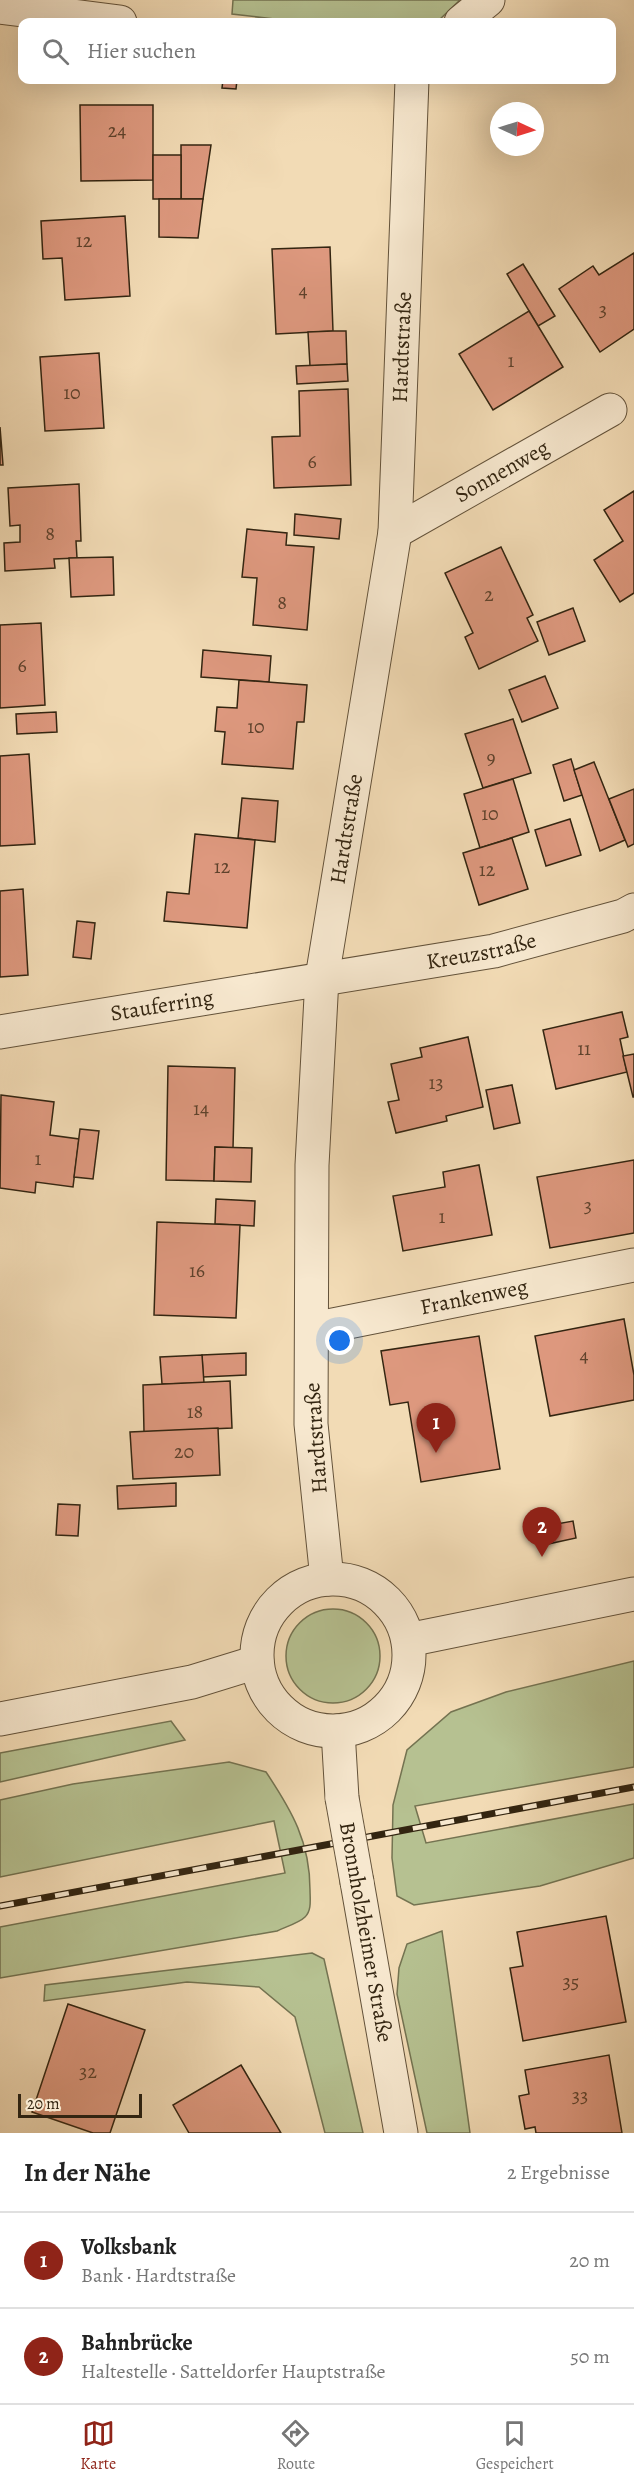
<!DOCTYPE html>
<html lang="de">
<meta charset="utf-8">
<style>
body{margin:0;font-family:Alegreya,serif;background:#f6f6f6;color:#222}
.compass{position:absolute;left:490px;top:102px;width:54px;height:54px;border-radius:50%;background:#fff;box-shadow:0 6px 24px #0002;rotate:94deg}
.scale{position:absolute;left:18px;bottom:15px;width:124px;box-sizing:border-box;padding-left:6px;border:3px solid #332511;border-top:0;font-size:16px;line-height:21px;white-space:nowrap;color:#332511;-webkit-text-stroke:4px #f7e8cf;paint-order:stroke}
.you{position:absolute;left:340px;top:1341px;width:21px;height:21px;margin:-15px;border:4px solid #fff;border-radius:50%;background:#1a73e8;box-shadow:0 0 0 9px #1a73e833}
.badge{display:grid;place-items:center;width:39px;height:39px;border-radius:50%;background:#8f2418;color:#fff;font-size:20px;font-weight:700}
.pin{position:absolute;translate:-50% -50px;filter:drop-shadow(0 2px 3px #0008)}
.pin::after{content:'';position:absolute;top:32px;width:21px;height:18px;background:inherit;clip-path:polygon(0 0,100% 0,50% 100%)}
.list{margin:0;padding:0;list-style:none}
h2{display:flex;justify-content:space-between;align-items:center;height:78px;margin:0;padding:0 24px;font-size:26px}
h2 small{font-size:20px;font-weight:400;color:#767676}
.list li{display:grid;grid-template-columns:39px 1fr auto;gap:18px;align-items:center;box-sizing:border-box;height:96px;padding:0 24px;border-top:2px solid #e0e0e0}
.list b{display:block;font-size:22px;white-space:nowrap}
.list p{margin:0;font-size:20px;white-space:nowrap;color:#767676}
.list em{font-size:20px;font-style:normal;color:#767676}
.icon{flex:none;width:33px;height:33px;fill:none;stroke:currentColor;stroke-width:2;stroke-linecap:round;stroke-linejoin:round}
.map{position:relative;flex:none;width:634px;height:2133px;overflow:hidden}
.search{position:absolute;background:#fff;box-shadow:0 6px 24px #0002;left:18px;right:18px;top:18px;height:66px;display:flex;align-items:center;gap:15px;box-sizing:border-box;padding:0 21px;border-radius:12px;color:#767676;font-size:22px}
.sheet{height:270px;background:#fff}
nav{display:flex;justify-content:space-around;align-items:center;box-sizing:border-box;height:84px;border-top:2px solid #e0e0e0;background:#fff;font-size:16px;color:#767676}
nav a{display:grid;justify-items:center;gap:3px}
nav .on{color:#8f2418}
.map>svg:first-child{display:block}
.green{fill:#b6c191;stroke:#747351;stroke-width:1.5}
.building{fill:#dd987e;stroke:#332511;stroke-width:1.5}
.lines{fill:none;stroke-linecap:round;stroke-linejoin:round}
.minor-casing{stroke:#63523a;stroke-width:35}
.tertiary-casing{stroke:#63523a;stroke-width:35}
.minor{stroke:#f7e8cf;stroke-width:33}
.tertiary{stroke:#f7e8cf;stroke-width:33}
.rail-casing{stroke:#332511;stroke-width:7}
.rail{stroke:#f7e8cf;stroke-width:4.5;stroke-dasharray:14;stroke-linecap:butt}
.tertiary-bridge-casing{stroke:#63523a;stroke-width:35;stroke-linecap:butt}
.tertiary-bridge{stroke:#f7e8cf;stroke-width:33}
.labels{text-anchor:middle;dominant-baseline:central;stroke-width:5;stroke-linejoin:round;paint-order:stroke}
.number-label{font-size:20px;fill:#5e422c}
.street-label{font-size:22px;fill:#332511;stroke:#f7e8cf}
</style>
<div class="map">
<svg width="634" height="2133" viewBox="0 0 634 2133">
<rect width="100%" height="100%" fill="#f2dbb5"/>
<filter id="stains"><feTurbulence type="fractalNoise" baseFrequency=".00333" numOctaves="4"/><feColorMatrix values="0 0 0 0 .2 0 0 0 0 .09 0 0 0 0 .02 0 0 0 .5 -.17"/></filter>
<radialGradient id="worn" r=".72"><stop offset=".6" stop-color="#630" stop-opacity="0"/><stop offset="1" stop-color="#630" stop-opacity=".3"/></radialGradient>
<g class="green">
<polygon points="233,0 460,0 437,22 299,22 232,14"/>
<circle cx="333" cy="1656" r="47"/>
<polygon points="634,1661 634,1767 415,1806 426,1843 634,1804 634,1858 540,1886 414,1905 397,1896 392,1858 393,1805 407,1750 451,1712 506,1692"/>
<polygon points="171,1721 185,1740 0,1782 0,1753"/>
<path d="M229,1762L266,1772C292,1811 310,1842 310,1890C310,1899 312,1910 305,1917C299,1923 285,1927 277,1931L0,1978V1927L285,1873L274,1821L0,1877V1800L73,1784Z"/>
<polygon points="442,1931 470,2133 427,2133 397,1994 399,1968 407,1944"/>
<polygon points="312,1953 324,1959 363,2133 325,2133 295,2017 259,1987 187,1982 44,2001 45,1985"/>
</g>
<g class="building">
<polygon points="223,80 237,80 236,89 222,88"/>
<polygon points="80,105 153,105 153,180 81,181"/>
<polygon points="181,145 211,145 203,199 181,199"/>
<rect x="153" y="155" width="28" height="44"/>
<polygon points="159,199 203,199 198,238 159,237"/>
<polygon points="125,216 130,296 65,300 62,258 43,259 41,221"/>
<polygon points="330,247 333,331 276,334 272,249"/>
<polygon points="634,253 634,329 600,352 559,289 593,266 599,275"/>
<polygon points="523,264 555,316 538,326 507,274"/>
<polygon points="529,311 563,367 493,410 459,354"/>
<polygon points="333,331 346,331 347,364 310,366 308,332"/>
<polygon points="99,353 104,428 45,431 40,357"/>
<polygon points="347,364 348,381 297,384 296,366"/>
<polygon points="348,389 351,485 274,488 272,437 300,436 299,391"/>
<polygon points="0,427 3,465 0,465"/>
<polygon points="79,484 81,541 76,541 77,558 54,559 55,568 5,571 4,543 20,542 20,525 10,526 8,488"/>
<polygon points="634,491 634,593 620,602 594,560 623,541 604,510"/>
<polygon points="295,514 341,519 339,539 294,535"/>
<polygon points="247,529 287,533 286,545 314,547 307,630 253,625 257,578 242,577"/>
<polygon points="501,547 533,615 527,618 538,641 479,669 465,637 473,633 445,573"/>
<polygon points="113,557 114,595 71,597 69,558"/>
<polygon points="573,608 585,641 549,655 537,622"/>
<polygon points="41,623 45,705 0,708 0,625"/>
<polygon points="203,650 271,656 269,682 201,677"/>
<polygon points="545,676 558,708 522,722 509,690"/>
<polygon points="239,680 307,685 304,722 297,722 293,769 222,764 225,732 215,731 217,707 237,708"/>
<polygon points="56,712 57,732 17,734 16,714"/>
<polygon points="513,719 531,773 483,788 465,734"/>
<polygon points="29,754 35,844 0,846 0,756"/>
<polygon points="571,759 582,795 564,801 553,765"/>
<polygon points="594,762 625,840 600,851 574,770"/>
<polygon points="513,779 529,832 480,848 464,794"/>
<polygon points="634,789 634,844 628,847 609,799"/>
<polygon points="242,798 278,801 275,842 238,838"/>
<polygon points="570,819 581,855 546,866 535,830"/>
<polygon points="195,834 255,840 247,928 164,921 167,892 189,894"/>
<polygon points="512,838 528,889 479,905 463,853"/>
<polygon points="23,889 28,975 0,977 0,891"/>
<polygon points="77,921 95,923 91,959 73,957"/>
<polygon points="622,1012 628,1037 620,1039 627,1072 556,1089 543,1030"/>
<polygon points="468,1037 483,1107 446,1116 447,1121 396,1133 388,1102 399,1100 391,1064 422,1057 420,1048"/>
<polygon points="634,1054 634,1097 633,1097 623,1056"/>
<polygon points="168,1066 235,1068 233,1148 215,1147 214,1181 166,1180"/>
<polygon points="512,1085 520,1123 494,1129 486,1090"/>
<polygon points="1,1095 54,1102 50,1135 79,1139 73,1187 36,1182 35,1193 0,1188"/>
<polygon points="80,1129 99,1131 93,1179 74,1177"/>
<polygon points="215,1147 252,1148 251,1182 214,1181"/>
<polygon points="634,1160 634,1233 550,1248 537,1177"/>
<polygon points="479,1165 492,1235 403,1251 393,1196 445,1187 443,1172"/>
<polygon points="216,1199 255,1201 254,1226 215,1224"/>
<polygon points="157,1222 240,1225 236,1318 154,1315"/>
<polygon points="624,1319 634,1375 634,1400 550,1416 535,1336"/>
<polygon points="479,1336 500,1469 421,1482 408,1402 390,1405 381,1351"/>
<polygon points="246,1353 246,1375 203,1377 202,1355"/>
<polygon points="202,1355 204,1383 162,1384 160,1357"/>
<polygon points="230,1381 232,1428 144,1432 143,1385"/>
<polygon points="218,1428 220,1475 133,1479 130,1432"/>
<polygon points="176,1483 176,1506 118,1509 117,1486"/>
<polygon points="58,1504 80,1505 78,1536 56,1535"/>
<polygon points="573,1521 576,1538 548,1544 545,1526"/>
<polygon points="606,1916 626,2022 523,2041 510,1968 523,1966 517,1932"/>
<polygon points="68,2004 145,2030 110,2133 93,2133 32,2112"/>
<polygon points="609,2055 622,2133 536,2133 535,2127 525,2129 519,2096 529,2094 525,2070"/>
<polygon points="241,2065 281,2133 189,2133 173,2105"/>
</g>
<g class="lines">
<defs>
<g id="minor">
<polyline points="0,7 120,22"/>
<polyline points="461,22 488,0"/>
<path id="s1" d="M395,532L610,410"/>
<path id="s2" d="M0,1032L494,951L623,916L634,910"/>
<path id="s3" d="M313,1329L634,1265"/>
<path id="s4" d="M327,1579L311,1424L312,1165L322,978L395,532L412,80"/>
</g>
<g id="tertiary">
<circle cx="333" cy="1655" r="76"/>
<polyline points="408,1640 634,1594"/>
<polyline points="0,1719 192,1682 257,1662"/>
<polyline points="338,1731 342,1798"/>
<polyline points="357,1882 401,2133"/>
</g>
</defs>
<use href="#minor" class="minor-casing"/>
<use href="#tertiary" class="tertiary-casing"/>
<use href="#minor" class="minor"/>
<use href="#tertiary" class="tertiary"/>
<defs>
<polyline id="rail" points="0,1906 634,1787"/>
</defs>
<use href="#rail" class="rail-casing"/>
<use href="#rail" class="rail"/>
<defs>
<polyline id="tertiary-bridge" points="342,1798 357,1882"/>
</defs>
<use href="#tertiary-bridge" class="tertiary-bridge-casing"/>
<use href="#tertiary-bridge" class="tertiary-bridge"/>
</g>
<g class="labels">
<g class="number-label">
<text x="117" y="130">24</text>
<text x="84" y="240">12</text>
<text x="303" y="290">4</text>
<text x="603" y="309">3</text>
<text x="511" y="360">1</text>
<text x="72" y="392">10</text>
<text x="312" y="461">6</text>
<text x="50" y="533">8</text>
<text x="489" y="594">2</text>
<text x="282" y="602">8</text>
<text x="22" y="665">6</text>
<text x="256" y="726">10</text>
<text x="491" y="757">9</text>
<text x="490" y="813">10</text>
<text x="222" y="866">12</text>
<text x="487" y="869">12</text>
<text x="584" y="1048">11</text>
<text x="436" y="1082">13</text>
<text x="201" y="1108">14</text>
<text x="38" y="1158">1</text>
<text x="588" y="1205">3</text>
<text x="442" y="1216">1</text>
<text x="197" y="1270">16</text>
<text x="584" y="1355">4</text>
<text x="195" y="1411">18</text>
<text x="184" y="1451">20</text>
<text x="571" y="1981">35</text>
<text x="88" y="2071">32</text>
<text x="580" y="2095">33</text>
</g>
<g class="street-label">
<text stroke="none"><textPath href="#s4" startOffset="1239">Hardtstraße</textPath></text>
<text stroke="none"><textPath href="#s1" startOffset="123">Sonnenweg</textPath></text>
<text stroke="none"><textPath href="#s4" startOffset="753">Hardtstraße</textPath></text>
<text stroke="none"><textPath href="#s2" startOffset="488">Kreuzstraße</textPath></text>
<text stroke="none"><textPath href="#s2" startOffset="164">Stauferring</textPath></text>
<text stroke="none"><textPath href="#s3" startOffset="164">Frankenweg</textPath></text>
<text transform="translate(316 1438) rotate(-94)">Hardtstraße</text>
<text transform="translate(366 1932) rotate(80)">Bronnholzheimer Straße</text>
</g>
</g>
<rect width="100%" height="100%" filter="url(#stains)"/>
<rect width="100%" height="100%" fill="url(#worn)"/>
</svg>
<svg class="compass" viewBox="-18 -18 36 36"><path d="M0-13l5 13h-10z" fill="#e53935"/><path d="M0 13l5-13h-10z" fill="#767676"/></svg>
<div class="scale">20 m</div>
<div class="you"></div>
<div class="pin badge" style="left:436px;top:1453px">1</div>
<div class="pin badge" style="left:542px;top:1557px">2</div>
<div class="search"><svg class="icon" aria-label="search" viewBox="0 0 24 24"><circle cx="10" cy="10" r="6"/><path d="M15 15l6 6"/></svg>Hier suchen</div>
</div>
<section class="sheet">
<h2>In der Nähe<small>2 Ergebnisse</small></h2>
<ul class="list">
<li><span class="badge">1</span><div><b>Volksbank</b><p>Bank · Hardtstraße</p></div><em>20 m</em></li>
<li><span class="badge">2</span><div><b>Bahnbrücke</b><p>Haltestelle · Satteldorfer Hauptstraße</p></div><em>50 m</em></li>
</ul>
</section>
<nav>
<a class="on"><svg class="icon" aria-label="map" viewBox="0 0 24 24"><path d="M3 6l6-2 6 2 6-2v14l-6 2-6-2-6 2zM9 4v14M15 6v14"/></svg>Karte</a>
<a><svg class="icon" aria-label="directions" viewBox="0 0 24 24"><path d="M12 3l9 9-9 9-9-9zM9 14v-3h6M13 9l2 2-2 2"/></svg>Route</a>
<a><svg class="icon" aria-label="saved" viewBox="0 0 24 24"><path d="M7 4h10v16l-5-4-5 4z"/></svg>Gespeichert</a>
</nav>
